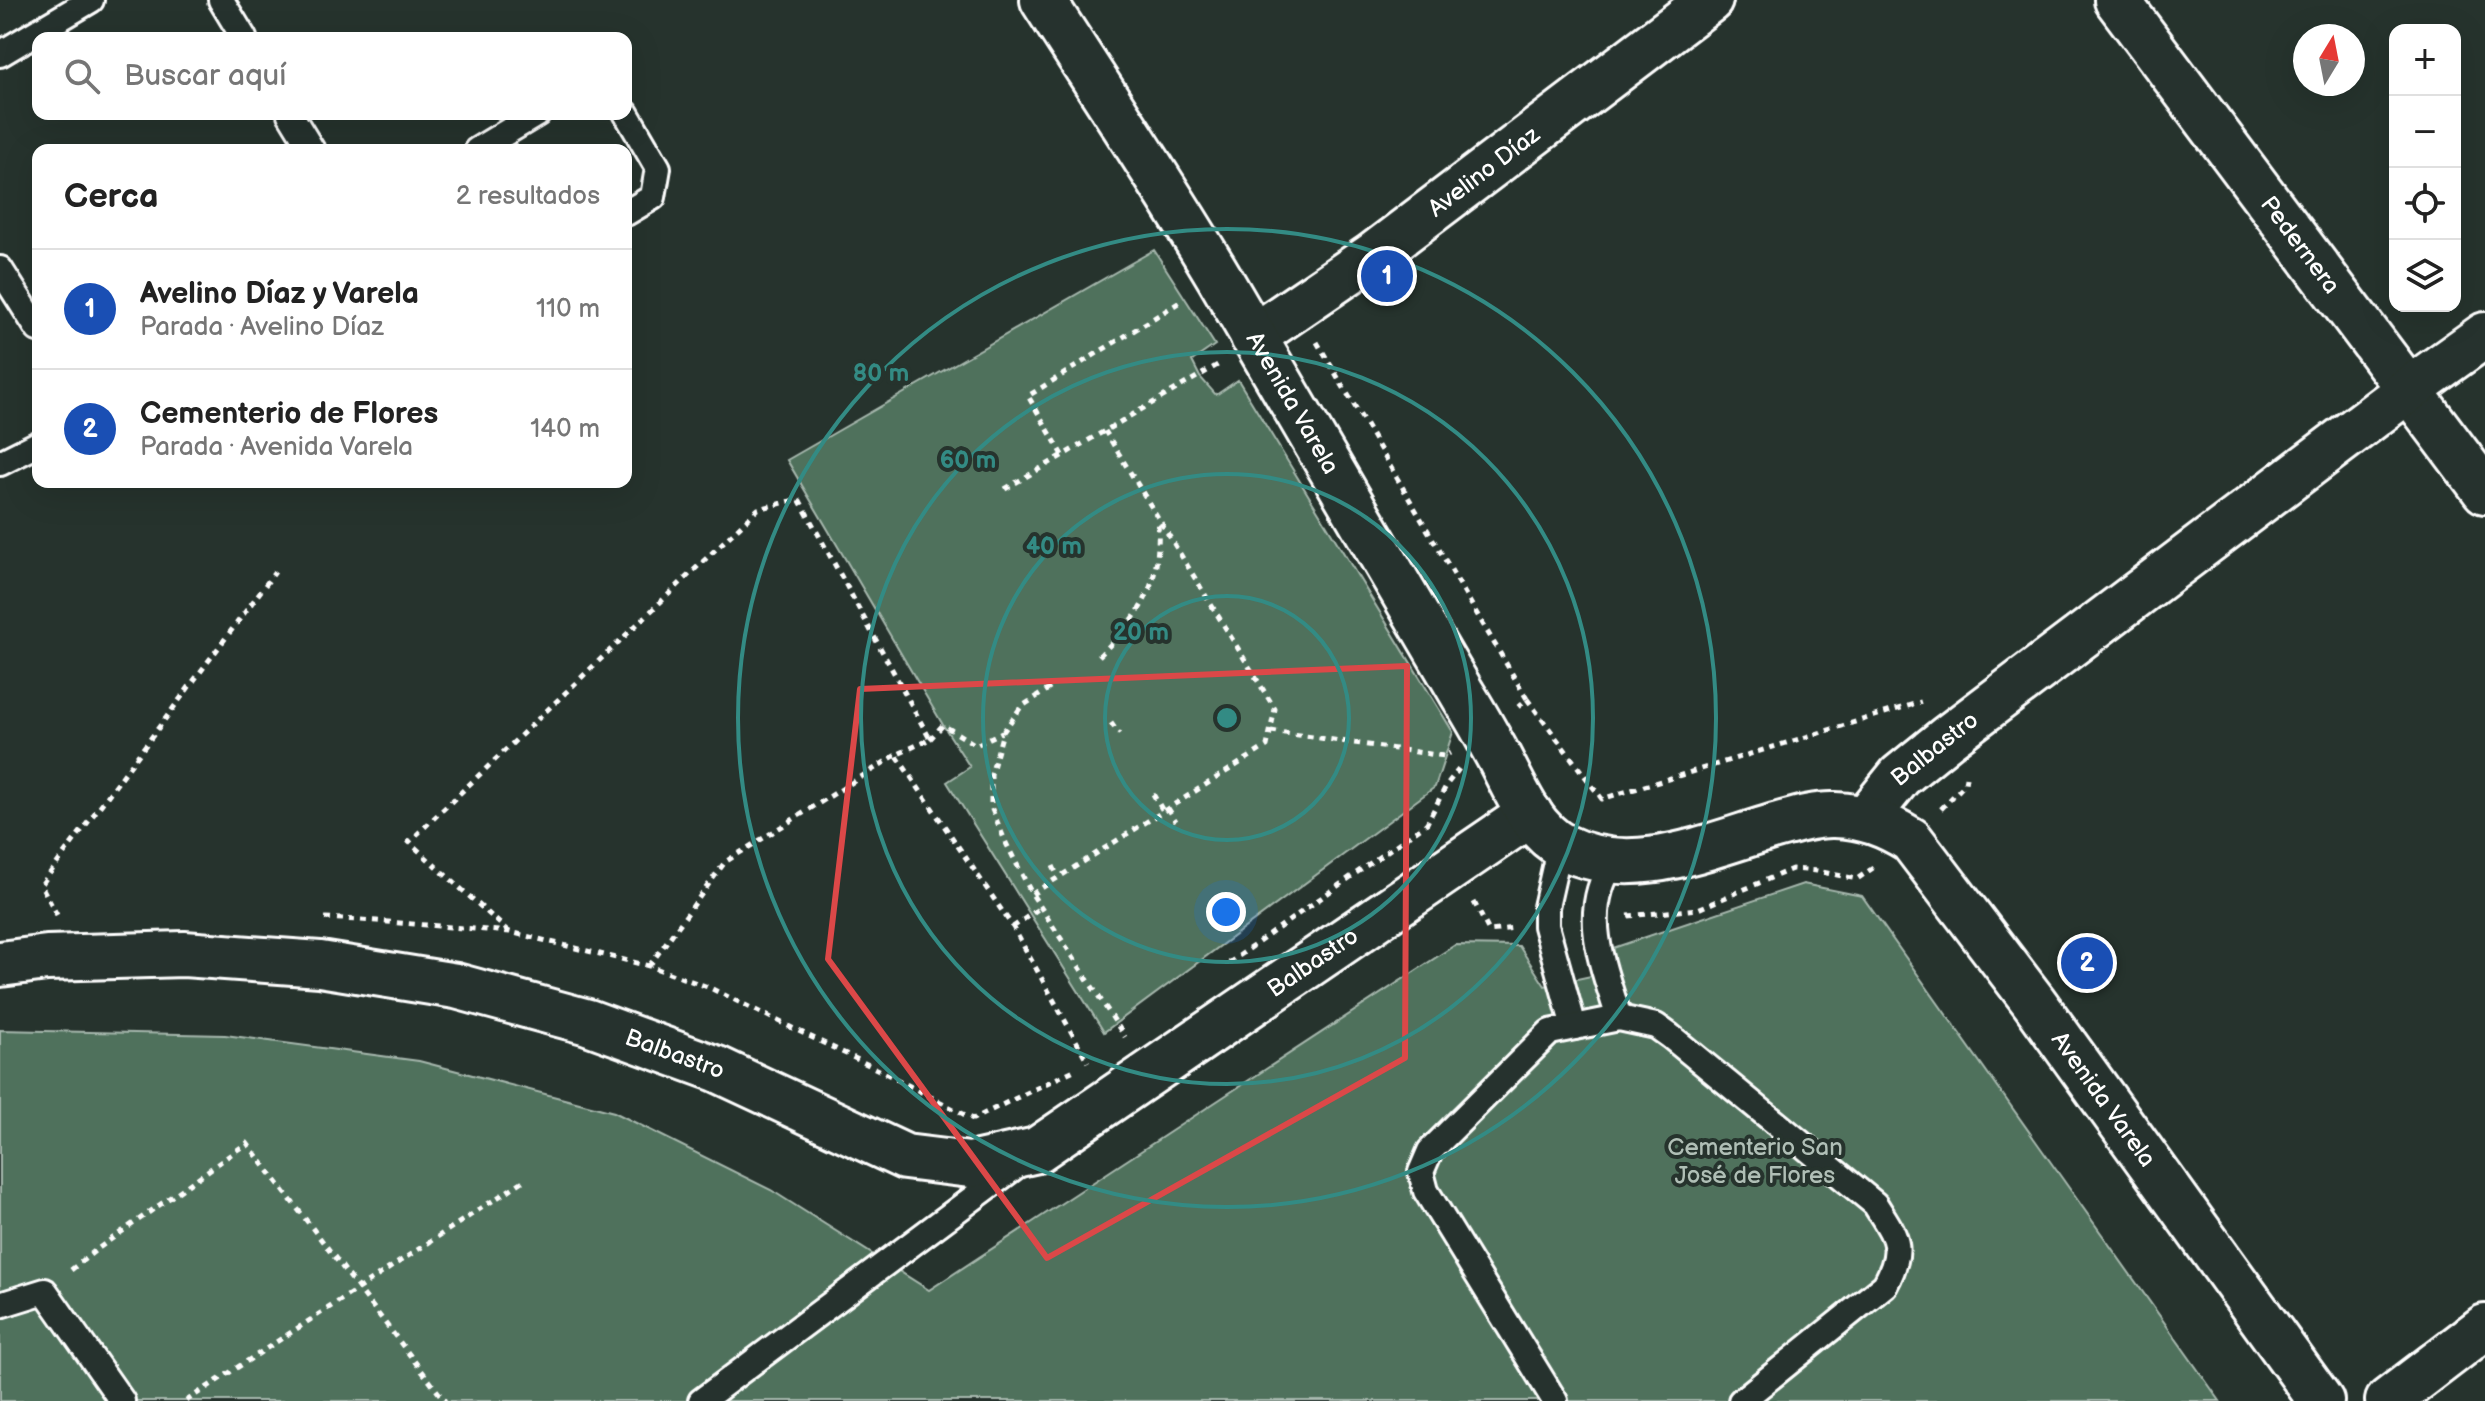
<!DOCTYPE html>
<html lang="es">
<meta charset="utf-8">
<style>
body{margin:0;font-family:"Balsamiq Sans",sans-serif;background:#f6f6f6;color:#222}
.controls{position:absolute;right:24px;top:24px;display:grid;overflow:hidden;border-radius:16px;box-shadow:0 8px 32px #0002}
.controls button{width:72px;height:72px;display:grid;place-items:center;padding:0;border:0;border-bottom:2px solid #e0e0e0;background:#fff;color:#222;font:40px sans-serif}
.compass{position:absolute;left:2293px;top:24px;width:72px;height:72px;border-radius:50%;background:#fff;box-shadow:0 8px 32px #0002;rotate:10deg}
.you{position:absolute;left:1226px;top:912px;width:28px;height:28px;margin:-20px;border:6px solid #fff;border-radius:50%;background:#1a73e8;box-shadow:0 0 0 12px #1a73e833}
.badge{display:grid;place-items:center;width:52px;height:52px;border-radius:50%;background:#b45309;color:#fff;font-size:26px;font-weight:700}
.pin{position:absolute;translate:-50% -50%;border:4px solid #fff;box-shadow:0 2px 8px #0006}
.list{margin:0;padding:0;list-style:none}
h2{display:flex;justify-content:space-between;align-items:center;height:104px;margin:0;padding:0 32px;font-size:34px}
h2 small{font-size:26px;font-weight:400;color:#767676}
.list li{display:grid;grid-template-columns:52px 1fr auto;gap:24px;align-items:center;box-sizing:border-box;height:120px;padding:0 32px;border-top:2px solid #e0e0e0}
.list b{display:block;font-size:30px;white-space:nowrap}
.list p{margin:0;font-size:26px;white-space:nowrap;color:#767676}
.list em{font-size:26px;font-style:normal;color:#767676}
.icon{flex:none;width:44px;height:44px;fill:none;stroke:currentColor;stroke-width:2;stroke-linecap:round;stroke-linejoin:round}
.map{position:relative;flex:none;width:2485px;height:1401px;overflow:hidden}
.search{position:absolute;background:#fff;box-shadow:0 8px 32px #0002;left:32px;top:32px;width:600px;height:88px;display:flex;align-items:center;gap:20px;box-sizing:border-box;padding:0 28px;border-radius:16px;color:#767676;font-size:30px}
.panel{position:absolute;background:#fff;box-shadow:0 8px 32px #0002;left:32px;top:144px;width:600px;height:344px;border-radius:16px}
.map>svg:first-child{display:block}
.green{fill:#4f715c;stroke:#a7b8ae;stroke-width:2}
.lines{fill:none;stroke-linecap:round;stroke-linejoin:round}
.service-casing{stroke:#fff;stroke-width:30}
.minor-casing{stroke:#fff;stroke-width:50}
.tertiary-casing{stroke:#fff;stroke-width:50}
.secondary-casing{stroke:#fff;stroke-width:50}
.path{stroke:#fff;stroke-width:5;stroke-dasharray:6 6;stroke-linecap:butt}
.service{stroke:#26332d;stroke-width:24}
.minor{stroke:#26332d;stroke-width:44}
.tertiary{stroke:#26332d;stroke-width:44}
.secondary{stroke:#26332d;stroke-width:44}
.marked{fill:none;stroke:#dc4848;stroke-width:6;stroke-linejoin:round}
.ring{fill:none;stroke:#338b84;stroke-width:4}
.labels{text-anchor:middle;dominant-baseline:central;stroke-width:8;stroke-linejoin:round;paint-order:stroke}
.street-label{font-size:24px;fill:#fff;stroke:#26332d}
.park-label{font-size:24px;fill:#b0bfb6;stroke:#26332d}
.centre{fill:#338b84;stroke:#26332d;stroke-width:4}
.ring-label{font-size:24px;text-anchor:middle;font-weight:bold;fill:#338b84;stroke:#26332d;stroke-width:8;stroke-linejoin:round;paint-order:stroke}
</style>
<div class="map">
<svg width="2485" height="1401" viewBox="0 0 2485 1401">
<rect width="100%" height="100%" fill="#26332d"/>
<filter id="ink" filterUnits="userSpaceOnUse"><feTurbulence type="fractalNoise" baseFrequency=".0125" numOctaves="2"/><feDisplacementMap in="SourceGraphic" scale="16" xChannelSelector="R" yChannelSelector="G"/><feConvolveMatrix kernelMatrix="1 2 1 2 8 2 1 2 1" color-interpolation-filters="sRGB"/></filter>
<g filter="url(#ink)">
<g class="green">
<polygon points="1154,250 1215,345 1192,361 1200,377 1216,395 1238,380 1453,732 1435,787 1104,1032 947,782 970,767 943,725 787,460"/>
<polygon points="1803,884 1862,896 2220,1401 0,1401 0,1030 225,1035 419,1061 614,1112 771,1190 929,1290 1455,945 1519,946 1545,986 1605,973 1610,949"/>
</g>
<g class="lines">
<defs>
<g id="service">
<polyline points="221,0 244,38"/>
<polyline points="0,54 91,0"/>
<polyline points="626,113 658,168 653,197 626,213"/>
<polyline points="290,114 312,150"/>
<polyline points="477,150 537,114"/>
<polyline points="0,269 38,329"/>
<polyline points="0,463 38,444"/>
<polyline points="1560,845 1546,907 1546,926 1574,1027"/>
<path d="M1613,862C1579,913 1603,965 1619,1018"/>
<polyline points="0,1305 45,1291 122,1401"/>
<polyline points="701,1401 1020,1163"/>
<path d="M1555,1401L1426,1191L1421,1172L1430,1151L1550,1032L1619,1018L1656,1026L1670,1036L1875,1204C1896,1238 1906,1246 1885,1285L1741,1401"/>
</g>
<g id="minor">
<path id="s1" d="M2117,0L2485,491"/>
<path id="s2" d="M1253,337L1372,256L1710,0"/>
<path id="s3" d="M1866,818L1900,776L1947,738L2408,390L2485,335"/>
<polyline points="2388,1401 2485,1327"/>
</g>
<g id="tertiary">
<path id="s4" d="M0,964L47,958L184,954L320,964L456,986L588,1022L717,1069L905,1157L970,1165L1037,1150L1530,814"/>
</g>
<g id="secondary">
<path id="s5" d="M1043,0C1102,92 1163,183 1219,277C1301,415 1381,556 1463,695C1475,714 1486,734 1497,754C1514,785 1530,830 1564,847C1632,881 1707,846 1775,826C1794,821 1815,814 1835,815C1864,816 1887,825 1911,840L2034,1002L2321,1401"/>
</g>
</defs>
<use href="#service" class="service-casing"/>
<use href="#minor" class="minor-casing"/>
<use href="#tertiary" class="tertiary-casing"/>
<use href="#secondary" class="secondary-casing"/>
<g class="path">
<polyline points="1317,342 1527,699 1518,707"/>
<polyline points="1063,455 1028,396 1183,300"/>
<polyline points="1005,489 1221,363"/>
<path d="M1099,656C1144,612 1161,585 1158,520"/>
<polyline points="1050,688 1021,707 1003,732 991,775 991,807 1006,843 1032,894 1125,1037"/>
<polyline points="1527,699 1602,799 1921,702"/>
<polyline points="1111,723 1119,734"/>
<polyline points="1271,731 1444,756 1450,753"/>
<polyline points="930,739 943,725 976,745 1002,732"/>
<polyline points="1153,794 1163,811"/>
<polyline points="1168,808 1176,821"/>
<polyline points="1941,809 1965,784 1966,777"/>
<polyline points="1053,866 1058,877"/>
<polyline points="1032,894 1267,746 1275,709 1105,431"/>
<polyline points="1474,902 1489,931 1515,928"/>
<polyline points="57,915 41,885 275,572"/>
<polyline points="1628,916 1698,909 1792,869 1817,871 1857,879 1873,868"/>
<polyline points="325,918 377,921 510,932 649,966 708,987 881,1071 973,1119 1076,1069"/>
<polyline points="1013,927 1041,907"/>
<polyline points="509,932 409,842 758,509 799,499 930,739 896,755 1013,927 1088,1062"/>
<polyline points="1229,963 1427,823 1447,784 1459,769"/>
<polyline points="649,966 725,862 896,755"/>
<polyline points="71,1270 96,1250 247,1143 445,1401"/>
<polyline points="186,1401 526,1179"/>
</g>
<use href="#service" class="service"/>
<use href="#minor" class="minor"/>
<use href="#tertiary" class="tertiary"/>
<use href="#secondary" class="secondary"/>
</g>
</g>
<path class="marked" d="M1407,666L1405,1058L1047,1258L828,959L860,689Z"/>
<g class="ring">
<circle cx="1227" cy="718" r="122"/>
<circle cx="1227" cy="718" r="244"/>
<circle cx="1227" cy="718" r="366"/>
<circle cx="1227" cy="718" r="489"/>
</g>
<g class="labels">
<g class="street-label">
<text stroke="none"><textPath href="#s2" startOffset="284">Avelino Díaz</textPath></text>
<text stroke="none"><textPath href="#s1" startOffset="306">Pedernera</textPath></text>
<text stroke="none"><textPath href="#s5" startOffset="474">Avenida Varela</textPath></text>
<text stroke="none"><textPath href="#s3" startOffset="98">Balbastro</textPath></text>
<text stroke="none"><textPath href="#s4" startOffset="1408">Balbastro</textPath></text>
<text stroke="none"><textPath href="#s4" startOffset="688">Balbastro</textPath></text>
<text stroke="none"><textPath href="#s5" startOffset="1680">Avenida Varela</textPath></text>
</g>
<g class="park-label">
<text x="1755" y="1147">Cementerio San<tspan x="1755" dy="28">José de Flores</tspan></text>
</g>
</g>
<circle cx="1227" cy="718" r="12" class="centre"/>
<g class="ring-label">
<text x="881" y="381">80 m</text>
<text x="968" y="468">60 m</text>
<text x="1054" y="554">40 m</text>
<text x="1141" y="640">20 m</text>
</g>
</svg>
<div class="controls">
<button>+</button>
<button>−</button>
<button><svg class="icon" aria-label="locate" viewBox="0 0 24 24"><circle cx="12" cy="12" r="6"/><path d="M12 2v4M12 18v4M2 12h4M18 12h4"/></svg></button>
<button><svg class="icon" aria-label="layers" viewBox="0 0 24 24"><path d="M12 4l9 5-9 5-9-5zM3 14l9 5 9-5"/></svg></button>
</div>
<svg class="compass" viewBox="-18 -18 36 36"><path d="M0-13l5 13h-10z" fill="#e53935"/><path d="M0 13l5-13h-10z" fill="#767676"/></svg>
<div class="you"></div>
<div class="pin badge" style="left:1387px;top:276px;background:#1a4fb4">1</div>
<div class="pin badge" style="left:2087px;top:963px;background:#1a4fb4">2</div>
<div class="search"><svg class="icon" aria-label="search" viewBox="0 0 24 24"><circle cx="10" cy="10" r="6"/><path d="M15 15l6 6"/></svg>Buscar aquí</div>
<section class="panel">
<h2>Cerca<small>2 resultados</small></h2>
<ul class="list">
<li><span class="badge" style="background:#1a4fb4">1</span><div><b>Avelino Díaz y Varela</b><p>Parada · Avelino Díaz</p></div><em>110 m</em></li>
<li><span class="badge" style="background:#1a4fb4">2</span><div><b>Cementerio de Flores</b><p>Parada · Avenida Varela</p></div><em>140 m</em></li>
</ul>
</section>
</div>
